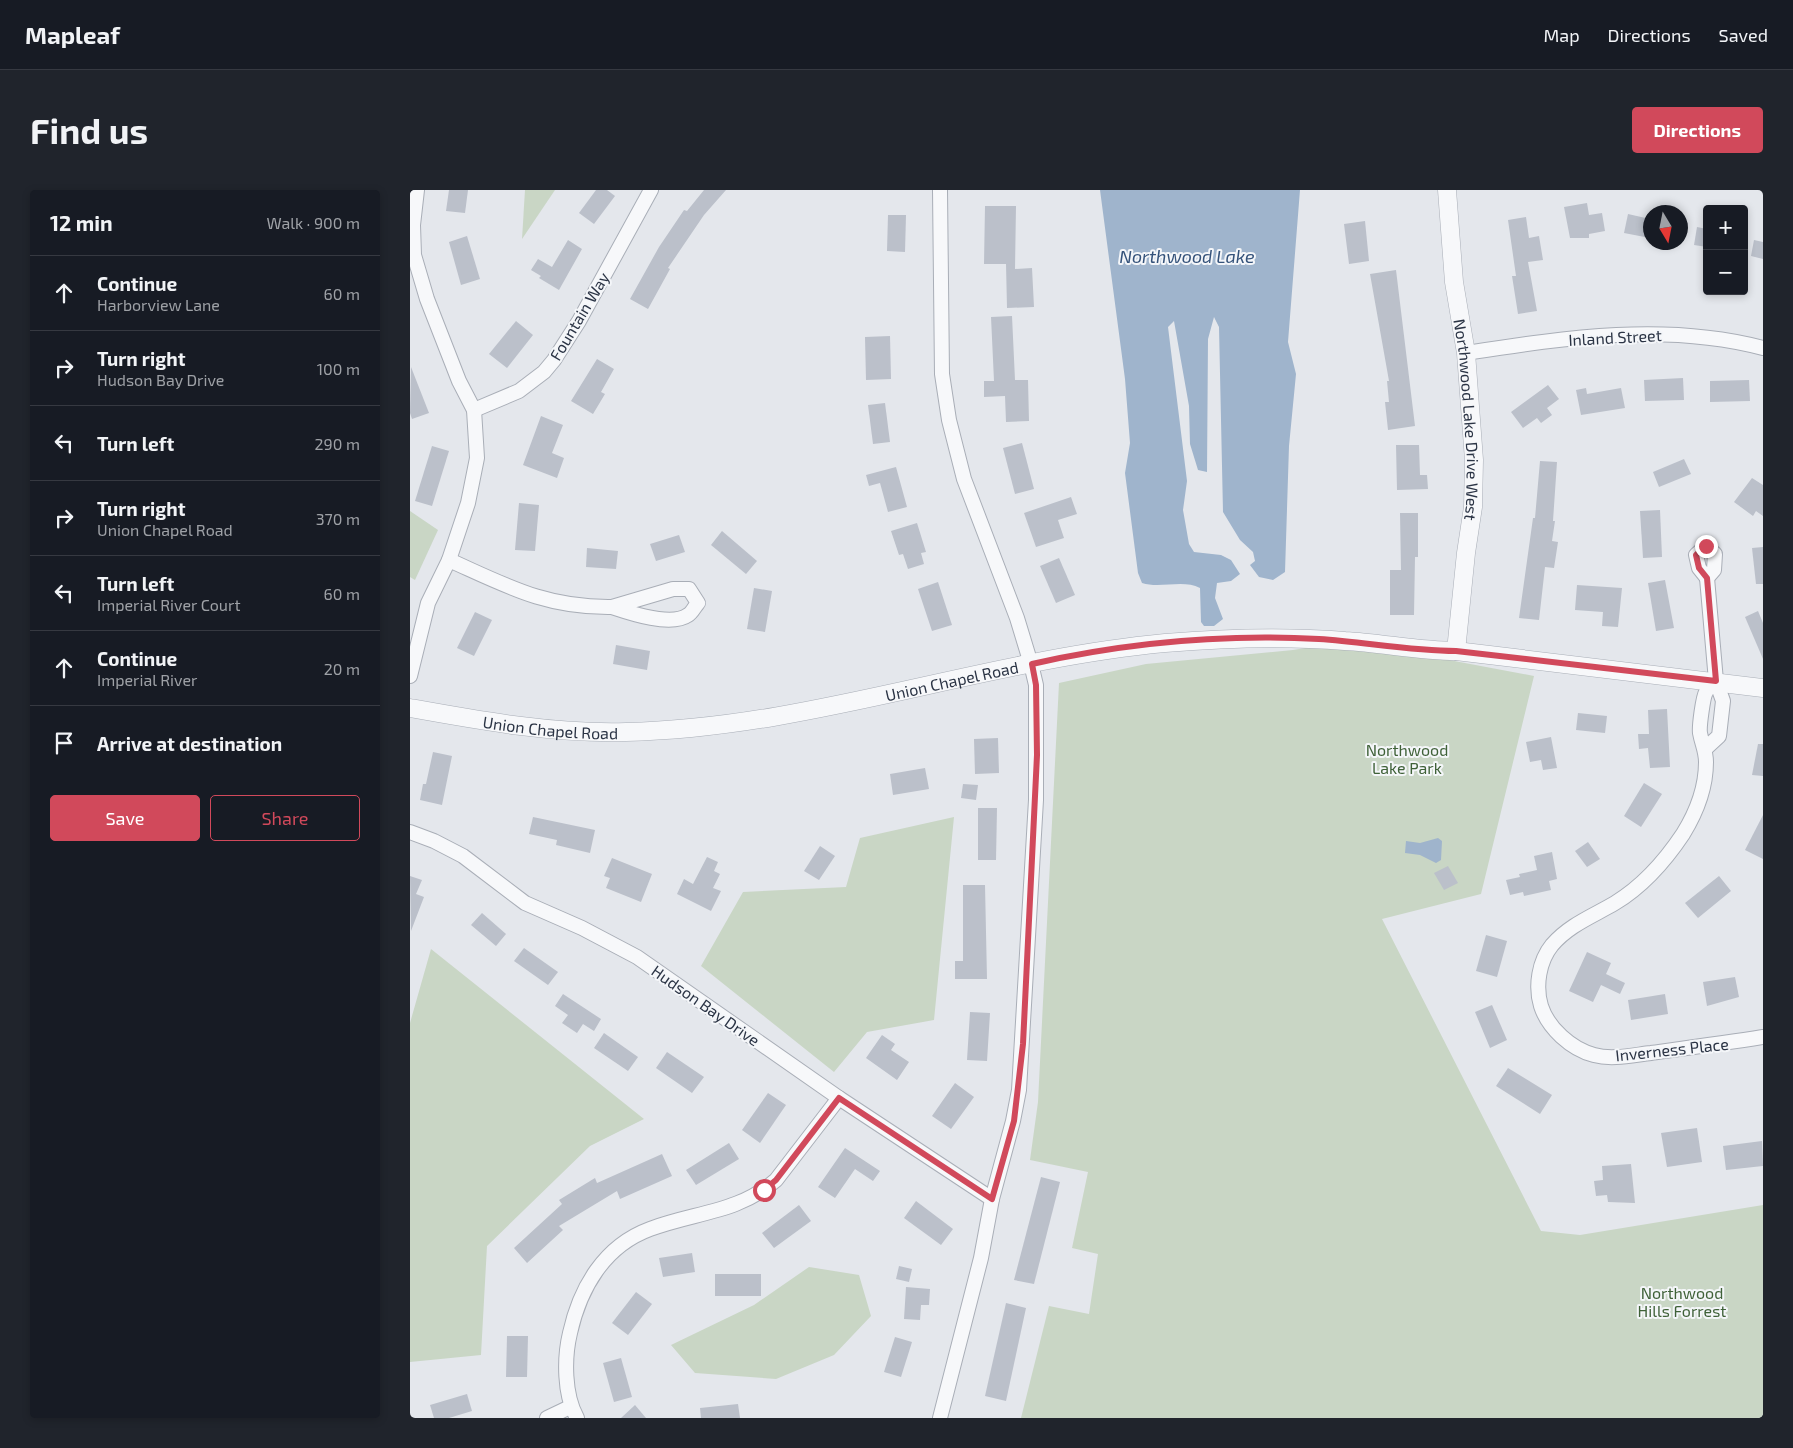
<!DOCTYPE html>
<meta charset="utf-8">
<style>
body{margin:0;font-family:"Exo 2",sans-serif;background:#20242c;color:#f1f3f6}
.controls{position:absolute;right:15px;top:15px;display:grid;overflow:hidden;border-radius:5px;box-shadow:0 2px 8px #0003}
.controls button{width:45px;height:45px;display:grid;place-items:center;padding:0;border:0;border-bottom:1px solid #363941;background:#171b24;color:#f1f3f6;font:25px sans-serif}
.compass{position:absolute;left:1233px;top:15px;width:45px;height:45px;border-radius:50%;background:#171b24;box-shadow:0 2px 8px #0003;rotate:170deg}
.stop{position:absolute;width:15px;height:15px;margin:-11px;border:4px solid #d1495b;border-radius:50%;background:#fff}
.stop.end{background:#d1495b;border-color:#fff;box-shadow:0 1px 5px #0008}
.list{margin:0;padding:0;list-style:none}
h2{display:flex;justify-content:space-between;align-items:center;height:65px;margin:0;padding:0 20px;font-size:21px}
h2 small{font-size:16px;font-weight:400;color:#9ea1a6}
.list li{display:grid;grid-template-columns:32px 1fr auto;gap:15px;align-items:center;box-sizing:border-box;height:75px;padding:0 20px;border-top:1px solid #363941}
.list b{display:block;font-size:19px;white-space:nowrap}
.list p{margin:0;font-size:16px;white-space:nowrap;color:#9ea1a6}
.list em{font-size:16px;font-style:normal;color:#9ea1a6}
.actions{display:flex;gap:10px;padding:15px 20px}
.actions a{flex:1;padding:11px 0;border:1px solid #d1495b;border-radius:5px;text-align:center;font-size:18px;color:#d1495b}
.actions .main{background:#d1495b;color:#fff}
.icon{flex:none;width:28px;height:28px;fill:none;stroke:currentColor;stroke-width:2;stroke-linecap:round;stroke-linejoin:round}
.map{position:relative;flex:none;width:1353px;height:1228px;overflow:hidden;border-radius:5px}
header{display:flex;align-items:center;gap:30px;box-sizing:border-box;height:70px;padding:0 25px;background:#171b24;border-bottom:1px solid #363941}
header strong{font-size:24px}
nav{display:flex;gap:28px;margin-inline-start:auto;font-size:18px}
.intro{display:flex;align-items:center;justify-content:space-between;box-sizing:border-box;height:120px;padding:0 30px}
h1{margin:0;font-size:35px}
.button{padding:12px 22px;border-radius:5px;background:#d1495b;color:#fff;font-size:18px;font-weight:700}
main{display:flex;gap:30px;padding:0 30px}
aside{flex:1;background:#171b24;border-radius:5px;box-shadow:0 2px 8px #0003}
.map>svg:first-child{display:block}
.green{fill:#c9d6c5}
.water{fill:#9fb4cc}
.building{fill:#bbc0ca}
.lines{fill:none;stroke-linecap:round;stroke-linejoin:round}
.minor-casing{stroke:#a9aeb7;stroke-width:16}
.tertiary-casing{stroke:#a9aeb7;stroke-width:19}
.minor{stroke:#f7f8fa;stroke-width:14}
.tertiary{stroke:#f7f8fa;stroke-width:18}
.route{stroke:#d1495b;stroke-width:6}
.labels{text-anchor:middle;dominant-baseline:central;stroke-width:4;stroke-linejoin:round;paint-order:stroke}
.street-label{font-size:16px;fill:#2b3445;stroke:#f4f6f9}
.park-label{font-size:16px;fill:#3f6138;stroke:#f4f6f9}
.water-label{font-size:18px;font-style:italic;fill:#34527a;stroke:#f4f6f9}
</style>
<header>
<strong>Mapleaf</strong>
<nav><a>Map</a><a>Directions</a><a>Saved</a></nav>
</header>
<div class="intro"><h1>Find us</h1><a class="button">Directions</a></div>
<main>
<aside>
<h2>12 min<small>Walk · 900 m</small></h2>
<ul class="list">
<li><svg class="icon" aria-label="ahead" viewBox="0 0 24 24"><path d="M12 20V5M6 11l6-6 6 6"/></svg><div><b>Continue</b><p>Harborview Lane</p></div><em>60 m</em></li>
<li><svg class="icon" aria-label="right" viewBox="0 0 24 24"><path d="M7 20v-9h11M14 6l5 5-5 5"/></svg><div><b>Turn right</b><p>Hudson Bay Drive</p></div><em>100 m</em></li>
<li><svg class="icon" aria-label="left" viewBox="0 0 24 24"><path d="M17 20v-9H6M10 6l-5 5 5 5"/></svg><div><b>Turn left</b></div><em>290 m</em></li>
<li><svg class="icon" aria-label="right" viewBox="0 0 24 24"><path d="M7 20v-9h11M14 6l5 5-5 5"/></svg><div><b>Turn right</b><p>Union Chapel Road</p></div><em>370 m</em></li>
<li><svg class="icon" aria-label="left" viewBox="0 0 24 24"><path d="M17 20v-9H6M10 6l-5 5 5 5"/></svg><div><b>Turn left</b><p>Imperial River Court</p></div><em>60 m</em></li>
<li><svg class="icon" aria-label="ahead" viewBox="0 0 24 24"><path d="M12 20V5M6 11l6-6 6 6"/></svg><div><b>Continue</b><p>Imperial River</p></div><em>20 m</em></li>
<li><svg class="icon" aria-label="arrive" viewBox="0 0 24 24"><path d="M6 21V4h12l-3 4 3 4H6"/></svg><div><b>Arrive at destination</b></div></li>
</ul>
<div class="actions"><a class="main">Save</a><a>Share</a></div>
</aside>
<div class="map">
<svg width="1353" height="1228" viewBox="0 0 1353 1228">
<rect width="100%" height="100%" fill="#e4e7ec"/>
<g class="green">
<polygon points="115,0 145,0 112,49"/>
<polygon points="0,321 28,340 5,390 0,387"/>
<polygon points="938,451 1124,486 1071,704 972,729 1131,1041 1170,1045 1353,1015 1353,1228 611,1228 639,1116 679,1124 688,1064 662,1058 678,982 620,970 628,912 649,493 736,474 883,460"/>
<polygon points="544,627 524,830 457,842 424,882 291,776 333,702 436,697 450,648"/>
<polygon points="21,759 234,929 180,956 77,1056 71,1165 0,1172 0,833"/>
<polygon points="399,1077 449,1085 461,1126 424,1165 366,1189 285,1183 261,1155 344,1115"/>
</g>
<g class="water">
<path d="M690,0H890L878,152L886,184L879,256L875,382L863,390L849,387L840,375L845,371L843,362L830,350L813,322L809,137L804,127L798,149L797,282L788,280L780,254L779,216L764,131L758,137L777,291L773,320L779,354L784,362L811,365L821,370L830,384L821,391L807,393L805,408L813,429L804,436H794L791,432L790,398C773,389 750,399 732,393L728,383L715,283L720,253L715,189Z"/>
<polygon points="1028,648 1032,651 1031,670 1026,673 1010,665 995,663 996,651 1010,653"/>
</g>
<g class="building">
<polygon points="39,0 58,0 55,23 36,21"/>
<polygon points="186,0 197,0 205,6 184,34 169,23"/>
<polygon points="294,0 316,0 294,25 258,78 260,79 238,119 220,109 249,57 274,20 277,21"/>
<polygon points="1177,13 1179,25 1192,23 1195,41 1179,44 1179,48 1160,48 1154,17"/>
<polygon points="575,16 606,16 605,79 622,78 624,117 597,118 596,74 574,74"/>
<polygon points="1218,24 1240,29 1240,48 1214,43"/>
<polygon points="478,25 496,25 495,62 477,61"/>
<polygon points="1116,27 1119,48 1129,46 1133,70 1118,72 1127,121 1108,124 1102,86 1106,86 1098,30"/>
<polygon points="955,31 959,71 939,74 934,34"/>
<polygon points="1287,37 1297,39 1297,57 1284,55"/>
<polygon points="57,46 70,89 51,95 39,52"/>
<polygon points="158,50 172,59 149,100 129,88 131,86 121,80 128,69 142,77"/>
<polygon points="1344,50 1353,52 1353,69 1341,66"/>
<polygon points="986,80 1005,236 978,240 975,212 979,212 977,191 979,191 960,84"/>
<polygon points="602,126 605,190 618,190 619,231 596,232 595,206 574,207 574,191 584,191 581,127"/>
<polygon points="106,131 123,145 97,178 79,164"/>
<polygon points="480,146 481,189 456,190 455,147"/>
<polygon points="187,169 204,179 191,202 195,204 183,224 161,211"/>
<polygon points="1,177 19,223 2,229 0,223"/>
<polygon points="1273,188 1274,210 1235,211 1234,190"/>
<polygon points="1339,190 1340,211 1300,212 1300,191"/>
<polygon points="1138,195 1149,209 1137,218 1142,225 1131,233 1127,228 1113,238 1101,222"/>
<polygon points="1176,198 1177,204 1211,198 1215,218 1171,225 1166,200"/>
<polygon points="475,213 480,252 463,254 458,215"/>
<polygon points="131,226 153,235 142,263 154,268 147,288 113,275"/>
<polygon points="612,253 624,299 605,304 593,258"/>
<polygon points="986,255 1009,255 1010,285 1017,285 1018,299 987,300"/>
<polygon points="22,256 39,261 22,316 5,311"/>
<polygon points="1274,269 1281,284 1249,297 1243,282"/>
<polygon points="1130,271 1147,272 1143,331 1145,331 1142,351 1148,352 1144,378 1135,377 1129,430 1109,428 1123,328 1125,328"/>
<polygon points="486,277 497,317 478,322 470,293 459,296 456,285"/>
<polygon points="1342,288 1353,295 1353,326 1346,321 1343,326 1324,312"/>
<polygon points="661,307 667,324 648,330 654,348 626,357 614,323"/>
<polygon points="109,313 129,315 125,361 105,360"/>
<polygon points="1250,320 1252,367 1233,368 1230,321"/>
<polygon points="990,323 1008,323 1008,367 1005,367 1004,425 980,425 980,380 991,380"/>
<polygon points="507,333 516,362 511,363 514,374 498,379 493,364 489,365 481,341"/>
<polygon points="312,341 347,371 336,384 301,355"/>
<polygon points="269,345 275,362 246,371 240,354"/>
<polygon points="1353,357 1353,394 1346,394 1342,358"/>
<polygon points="177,358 208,361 206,379 176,377"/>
<polygon points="649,368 665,405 646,413 630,376"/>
<polygon points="1255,390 1264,438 1246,441 1238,393"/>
<polygon points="528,392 542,435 522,441 508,399"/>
<polygon points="1167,395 1212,398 1208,437 1192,436 1193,422 1165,420"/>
<polygon points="344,398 362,401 355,442 337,439"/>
<polygon points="1348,421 1353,433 1353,469 1335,427"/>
<polygon points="65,422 82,430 64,466 47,458"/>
<polygon points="206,455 240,461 237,480 203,474"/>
<polygon points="1257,519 1260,577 1240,578 1238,558 1229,559 1228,544 1239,544 1238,520"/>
<polygon points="1168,523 1197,526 1195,543 1166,540"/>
<polygon points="1141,547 1147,578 1133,580 1131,570 1120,572 1116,552"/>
<polygon points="588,548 589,583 565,584 564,549"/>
<polygon points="1348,554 1353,554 1353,586 1342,585"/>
<polygon points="23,562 42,566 32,615 10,610 13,594 16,594"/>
<polygon points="515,578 519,599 483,605 480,584"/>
<polygon points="1234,593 1252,604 1231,637 1214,626"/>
<polygon points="553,594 568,595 566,610 551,608"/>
<polygon points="568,618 587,618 586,670 568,670"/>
<polygon points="1353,625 1353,669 1335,660"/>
<polygon points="123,627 185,640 180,663 146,655 147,650 119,644"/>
<polygon points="1178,652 1190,669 1177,677 1165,661"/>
<polygon points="410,656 425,666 409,690 394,681"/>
<polygon points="1142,662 1147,689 1139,691 1141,700 1114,706 1113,702 1100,705 1096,690 1110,687 1109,684 1127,680 1124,666"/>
<polygon points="297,667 308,672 304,681 310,684 303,698 311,701 301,721 267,704 274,689 283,694"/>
<polygon points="202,668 242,684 231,712 196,698 200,688 194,686"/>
<polygon points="1038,676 1048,693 1034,700 1024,683"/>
<polygon points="0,686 12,690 6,704 14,707 1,741"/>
<polygon points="1309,686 1321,701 1288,728 1275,713"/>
<polygon points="553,695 575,695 577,789 545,789 545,771 553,771"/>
<polygon points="72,723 96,744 86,756 61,735"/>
<polygon points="1076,745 1097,751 1087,787 1066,781"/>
<polygon points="114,758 148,782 138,795 104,771"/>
<polygon points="1177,762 1201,773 1196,784 1215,793 1210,804 1191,795 1183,812 1159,801"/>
<polygon points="1325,787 1329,807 1297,816 1293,792"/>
<polygon points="153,804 191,829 184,841 173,834 167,843 152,833 158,825 145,816"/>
<polygon points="1255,804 1258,824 1221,830 1218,810"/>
<polygon points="1082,815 1097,850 1080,858 1065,822"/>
<polygon points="560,822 580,823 577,871 557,870"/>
<polygon points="194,843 228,867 218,881 184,858"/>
<polygon points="472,845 485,854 481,860 499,872 487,890 456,868"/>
<polygon points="257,862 294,887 282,903 246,878"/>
<polygon points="1098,878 1142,905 1130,924 1086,896"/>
<polygon points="545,893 564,907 541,939 522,926"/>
<polygon points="358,903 376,915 350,953 332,940"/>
<polygon points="1287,938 1292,972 1257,977 1251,943"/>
<polygon points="1352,951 1353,976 1316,980 1313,956"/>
<polygon points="319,953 329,969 286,995 276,980"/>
<polygon points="435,958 470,981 463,991 445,979 425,1008 408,997"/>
<polygon points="252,964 262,986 210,1009 207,1001 149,1036 153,1040 117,1073 104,1058 152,1014 149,1010 185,988 187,993"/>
<polygon points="1221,974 1225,1013 1198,1012 1197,1005 1186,1006 1184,991 1193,990 1192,976"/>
<polygon points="631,987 650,992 624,1094 604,1090"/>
<polygon points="506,1011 543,1039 531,1055 494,1028"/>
<polygon points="389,1015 401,1031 364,1058 352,1043"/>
<polygon points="282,1063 285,1082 253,1087 249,1068"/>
<polygon points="489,1076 502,1079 499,1092 486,1089"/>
<rect x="305" y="1084" width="46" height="22"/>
<polygon points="496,1097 520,1099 519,1115 511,1115 510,1130 494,1129"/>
<polygon points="226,1102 242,1114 218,1145 202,1133"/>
<polygon points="596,1113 616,1118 596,1211 575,1206"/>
<polygon points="97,1146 118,1146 117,1187 96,1187"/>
<polygon points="485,1147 502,1152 491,1187 474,1182"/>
<polygon points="211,1168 222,1207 204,1212 193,1173"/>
<polygon points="57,1204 62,1221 39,1228 24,1228 20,1215"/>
<polygon points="328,1214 330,1228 291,1228 290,1218"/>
<polygon points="225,1215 236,1228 211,1228"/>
</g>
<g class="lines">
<defs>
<g id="minor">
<path d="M1056,163C1154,148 1255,132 1353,158"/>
<polyline points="64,220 109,201 134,182 144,170 169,131 241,0"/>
<polygon points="1296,356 1305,364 1304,380 1297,388 1289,378 1286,365"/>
<path d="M39,370C97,396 136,418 202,417"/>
<polyline points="1297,388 1306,491"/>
<path d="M263,399H279L288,413C285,416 282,423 278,425C261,437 220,423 202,417Z"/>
<polyline points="0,486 18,413 39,370 58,313 67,268 64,220 49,191 17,109 4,65 3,35 7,0"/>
<path d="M1296,558L1309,546L1313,511L1306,491C1302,495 1298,498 1296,502C1293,507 1289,537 1290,543C1292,554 1296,561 1296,572C1296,597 1286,623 1273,644C1255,671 1233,696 1205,713C1183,726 1159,735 1142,755C1129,771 1125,796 1131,816C1138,838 1161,859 1184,865C1202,870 1223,865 1241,863C1278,858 1316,853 1353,847"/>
<polyline points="0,642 24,651 53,666 115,713 172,738 227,767 429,908 582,1009"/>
<polyline points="137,1228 160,1217"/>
<path d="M167,1228C154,1205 154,1168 160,1143C170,1098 194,1056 240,1039C285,1022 328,1023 366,990L429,908"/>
<polyline points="530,1228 571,1068 582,1009 603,931 609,900 626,610 626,495 621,474 607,428 554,289 539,230 532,184 530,0"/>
</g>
<g id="tertiary">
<path id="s1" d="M1037,0L1044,92L1056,163L1064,270L1063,317L1056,363L1046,461"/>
<path id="s2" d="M0,518C72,531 143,544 216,542C399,538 573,470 755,453C814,448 875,446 935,451C972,453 1009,461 1046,461L1353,498"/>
</g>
</defs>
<use href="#minor" class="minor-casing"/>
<use href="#tertiary" class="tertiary-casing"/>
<use href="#minor" class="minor"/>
<use href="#tertiary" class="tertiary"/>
</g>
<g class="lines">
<path class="route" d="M354,1000L366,990L429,908L582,1009L604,931L613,854L627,565L626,495L622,474C715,453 814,444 909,449C955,452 1000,461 1046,461L1306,491L1297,388L1289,378L1286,365L1296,356"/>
</g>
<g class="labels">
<g class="street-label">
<text transform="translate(169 126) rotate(-59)">Fountain Way</text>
<text transform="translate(1205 147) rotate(-3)">Inland Street</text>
<text stroke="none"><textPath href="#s1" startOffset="231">Northwood Lake Drive West</textPath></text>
<text stroke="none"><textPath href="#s2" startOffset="548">Union Chapel Road</textPath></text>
<text stroke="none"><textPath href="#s2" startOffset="142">Union Chapel Road</textPath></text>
<text transform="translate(296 815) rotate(35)">Hudson Bay Drive</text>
<text transform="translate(1262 859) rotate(-6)">Inverness Place</text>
</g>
<g class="park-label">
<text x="997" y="559">Northwood<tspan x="997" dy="18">Lake Park</tspan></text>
<text x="1272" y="1102">Northwood<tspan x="1272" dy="18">Hills Forrest</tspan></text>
</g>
<g class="water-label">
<text x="777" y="66">Northwood Lake</text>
</g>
</g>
</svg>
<div class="controls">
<button>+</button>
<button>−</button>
</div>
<svg class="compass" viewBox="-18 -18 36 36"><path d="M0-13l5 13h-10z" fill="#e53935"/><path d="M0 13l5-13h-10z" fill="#9ea1a6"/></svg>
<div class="stop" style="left:354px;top:1000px"></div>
<div class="stop end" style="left:1296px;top:356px"></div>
</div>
</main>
